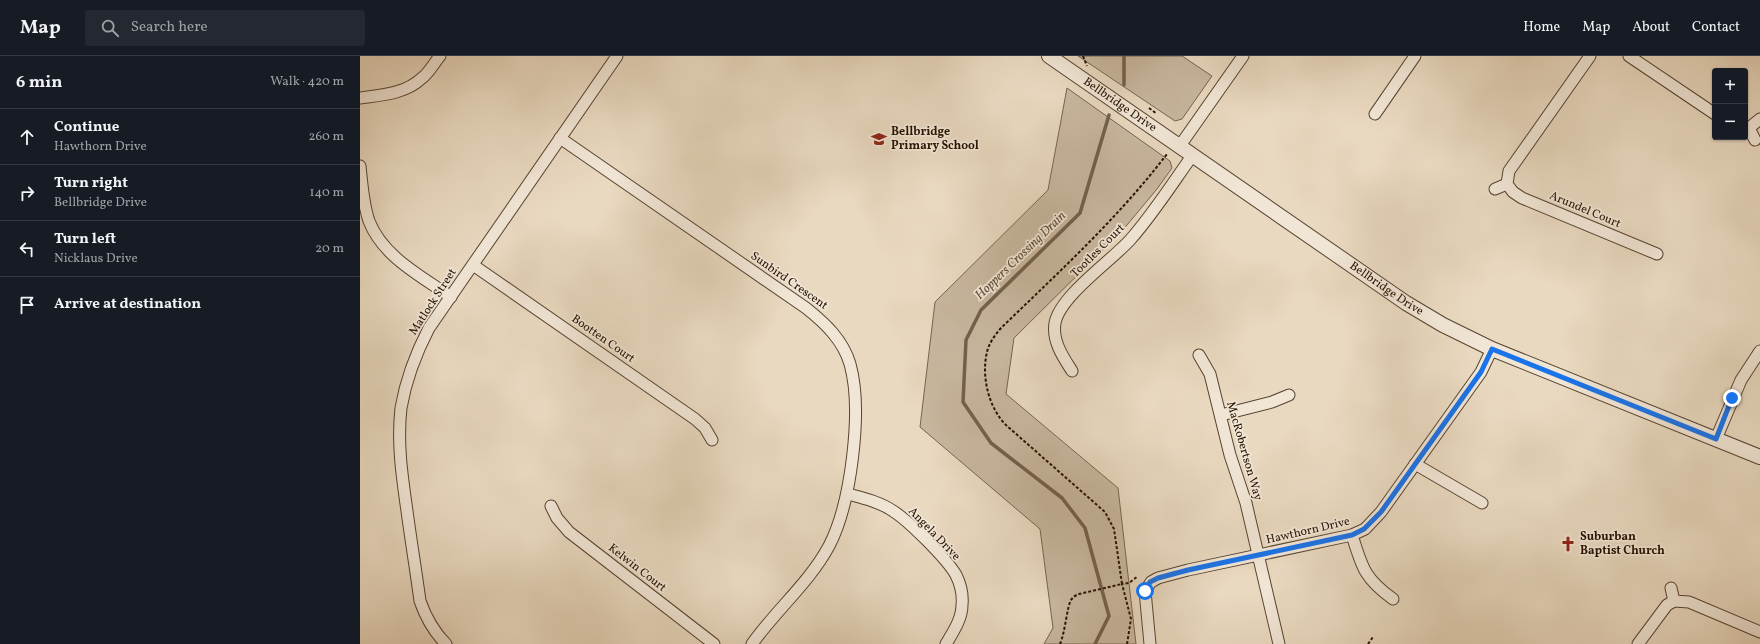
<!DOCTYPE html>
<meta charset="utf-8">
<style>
body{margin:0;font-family:Vollkorn,serif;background:#242831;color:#f1f3f6}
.controls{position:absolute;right:12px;top:12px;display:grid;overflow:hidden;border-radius:4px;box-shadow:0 1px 3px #0004}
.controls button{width:36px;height:36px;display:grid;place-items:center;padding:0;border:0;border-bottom:1px solid #363941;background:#171b24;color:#f1f3f6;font:20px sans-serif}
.stop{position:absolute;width:12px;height:12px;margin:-9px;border:3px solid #1a73e8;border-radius:50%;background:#fff}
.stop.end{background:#1a73e8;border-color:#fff;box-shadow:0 1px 4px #0008}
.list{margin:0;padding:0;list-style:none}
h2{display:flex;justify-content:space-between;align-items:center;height:52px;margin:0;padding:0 16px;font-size:17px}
h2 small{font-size:13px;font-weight:400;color:#9ea1a6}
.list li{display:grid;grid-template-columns:26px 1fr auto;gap:12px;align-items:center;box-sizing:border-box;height:56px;padding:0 16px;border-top:1px solid #363941}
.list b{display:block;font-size:15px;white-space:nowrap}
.list p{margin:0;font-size:13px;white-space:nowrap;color:#9ea1a6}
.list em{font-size:13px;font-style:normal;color:#9ea1a6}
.icon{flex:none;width:22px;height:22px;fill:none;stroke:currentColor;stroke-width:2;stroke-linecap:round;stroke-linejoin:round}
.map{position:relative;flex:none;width:1400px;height:588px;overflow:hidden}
header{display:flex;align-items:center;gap:24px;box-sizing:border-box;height:56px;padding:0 20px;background:#171b24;border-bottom:1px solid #363941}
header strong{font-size:19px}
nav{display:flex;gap:22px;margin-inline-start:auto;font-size:14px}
.search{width:280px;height:36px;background:#242831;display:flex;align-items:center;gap:10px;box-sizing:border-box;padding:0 14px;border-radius:4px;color:#9ea1a6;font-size:15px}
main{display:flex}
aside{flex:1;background:#171b24}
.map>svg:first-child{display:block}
.green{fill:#c8b79f;stroke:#776450}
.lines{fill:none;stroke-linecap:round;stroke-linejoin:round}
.stream{stroke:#73604c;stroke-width:3.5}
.minor-casing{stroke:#574330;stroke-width:13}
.tertiary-casing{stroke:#574330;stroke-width:16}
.path{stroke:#261100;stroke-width:2;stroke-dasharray:3 2;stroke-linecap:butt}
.minor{stroke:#f1e6d6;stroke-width:11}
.tertiary{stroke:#f1e6d6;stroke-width:14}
.route{stroke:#1a73e8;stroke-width:5}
.labels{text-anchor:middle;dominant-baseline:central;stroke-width:3.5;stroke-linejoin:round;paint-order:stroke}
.street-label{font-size:12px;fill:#261100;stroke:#f1e6d6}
.poi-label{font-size:12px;font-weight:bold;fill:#261100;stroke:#f1e6d6;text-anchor:start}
.water-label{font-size:13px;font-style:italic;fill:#604c39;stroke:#f1e6d6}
</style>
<header>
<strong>Map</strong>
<div class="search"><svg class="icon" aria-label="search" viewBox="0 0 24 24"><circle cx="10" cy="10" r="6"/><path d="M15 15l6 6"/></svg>Search here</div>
<nav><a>Home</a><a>Map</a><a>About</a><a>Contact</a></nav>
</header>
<main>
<aside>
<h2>6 min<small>Walk · 420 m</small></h2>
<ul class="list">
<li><svg class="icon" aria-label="ahead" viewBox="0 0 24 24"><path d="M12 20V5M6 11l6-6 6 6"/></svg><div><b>Continue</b><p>Hawthorn Drive</p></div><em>260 m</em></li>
<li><svg class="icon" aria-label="right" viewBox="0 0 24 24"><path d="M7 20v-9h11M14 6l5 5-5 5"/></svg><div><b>Turn right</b><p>Bellbridge Drive</p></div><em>140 m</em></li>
<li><svg class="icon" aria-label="left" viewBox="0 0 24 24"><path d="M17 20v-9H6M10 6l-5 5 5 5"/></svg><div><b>Turn left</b><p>Nicklaus Drive</p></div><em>20 m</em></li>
<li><svg class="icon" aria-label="arrive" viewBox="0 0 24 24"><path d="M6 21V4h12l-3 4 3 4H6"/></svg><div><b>Arrive at destination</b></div></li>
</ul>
</aside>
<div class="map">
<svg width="1400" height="588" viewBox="0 0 1400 588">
<rect width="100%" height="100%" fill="#e9d9c0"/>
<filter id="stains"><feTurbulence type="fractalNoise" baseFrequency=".005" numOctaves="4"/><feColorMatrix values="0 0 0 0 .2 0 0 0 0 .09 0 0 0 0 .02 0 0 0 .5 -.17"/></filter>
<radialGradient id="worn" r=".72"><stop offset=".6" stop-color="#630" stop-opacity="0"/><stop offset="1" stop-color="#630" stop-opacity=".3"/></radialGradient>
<g class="green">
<polygon points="718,0 822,0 852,20 822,63 815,65"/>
<polygon points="707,32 810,105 812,112 797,133 762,175 654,282 646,338 758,432 776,588 684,588 693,572 680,473 560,371 575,246 688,134"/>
</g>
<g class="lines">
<g class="stream">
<polyline points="764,29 764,0"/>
<polyline points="735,588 749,560 725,472 702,442 631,387 603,346 606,284 621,254 720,157 749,59"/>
</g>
<defs>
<g id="minor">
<polyline points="1230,0 1149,115 1147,128 1153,136 1162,142 1297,198"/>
<polyline points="1269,0 1355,58"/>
<path d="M0,42C22,39 45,38 62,22C69,17 74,7 80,0"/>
<polyline points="1015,58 1055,0"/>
<polyline points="1385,72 1389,72 1395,84"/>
<polyline points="1389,72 1400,63"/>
<path d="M200,82L446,252C465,267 483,284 490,308C503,354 491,448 469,490C449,527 416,554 392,588"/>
<polyline points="819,91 883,0"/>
<path d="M0,110C2,128 3,148 9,165C23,201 61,220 91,241"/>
<polyline points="1135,133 1147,128"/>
<polyline points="113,209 335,363 345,372 352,384"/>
<polyline points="839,299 850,318 870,399 886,447 919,588"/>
<path d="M712,315C703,301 692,285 695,267C700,240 751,205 770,184C793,158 812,128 832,100"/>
<polyline points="861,359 912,346 929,339"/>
<polyline points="1356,383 1381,324 1400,295"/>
<polyline points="1055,408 1122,447"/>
<path d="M488,438C503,442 520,446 533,455C549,465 587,503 596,519C600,527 603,539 602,549C602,563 593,576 586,588"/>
<polyline points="191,450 197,462 209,476 354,588"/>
<path d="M992,479C1002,512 1005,523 1033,543"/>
<polyline points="1311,532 1314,545"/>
<path d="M86,588C73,575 66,562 60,545C56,515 51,485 47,455C42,420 37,387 41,352C46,323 56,297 69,272L257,0"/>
<polyline points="790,588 785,535 791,526 798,522 828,514 992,479 1005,473 1021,456 1121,316 1132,293"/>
<polyline points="1278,588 1307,549 1314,545 1329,546 1400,576"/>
</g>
<g id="tertiary">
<path id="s1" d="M689,0L1046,247L1083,269L1132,293L1400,401"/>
</g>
</defs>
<use href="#minor" class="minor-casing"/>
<use href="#tertiary" class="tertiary-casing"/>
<g class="path">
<polyline points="723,0 727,10"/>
<polyline points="789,52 797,58"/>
<path d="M700,588C705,577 707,551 711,544C713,541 716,539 719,538L762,528L754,473L745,456L647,370C629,353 621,321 627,296C629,287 635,279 641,272C699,216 758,162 807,98"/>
<polyline points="767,588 771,563 762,528 769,527 778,520"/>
<polyline points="1008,588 1013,581"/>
</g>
<use href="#minor" class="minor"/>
<use href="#tertiary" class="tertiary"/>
</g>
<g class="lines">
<polyline class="route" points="785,535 790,526 798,522 828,514 992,479 1004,473 1021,456 1121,316 1132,293 1356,383 1372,342"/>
</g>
<defs>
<symbol id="school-bare" viewBox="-9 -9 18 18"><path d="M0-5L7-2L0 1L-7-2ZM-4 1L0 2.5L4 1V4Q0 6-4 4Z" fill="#8f2418" stroke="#f1e6d6" stroke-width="2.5" paint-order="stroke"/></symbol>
<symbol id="church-bare" viewBox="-9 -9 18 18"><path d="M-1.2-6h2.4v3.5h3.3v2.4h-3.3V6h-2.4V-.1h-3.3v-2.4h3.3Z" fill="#8f2418" stroke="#f1e6d6" stroke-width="2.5" paint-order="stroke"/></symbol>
</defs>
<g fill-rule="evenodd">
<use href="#school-bare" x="508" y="72" width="22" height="22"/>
<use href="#church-bare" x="1197" y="477" width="22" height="22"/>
</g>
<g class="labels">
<g class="street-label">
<text stroke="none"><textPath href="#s1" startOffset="86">Bellbridge Drive</textPath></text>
<text transform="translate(1225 154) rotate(23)">Arundel Court</text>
<text transform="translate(738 195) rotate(-45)">Tootles Court</text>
<text transform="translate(429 225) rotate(35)">Sunbird Crescent</text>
<text stroke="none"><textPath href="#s1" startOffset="410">Bellbridge Drive</textPath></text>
<text transform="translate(73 246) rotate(-57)">Matlock Street</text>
<text transform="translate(243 283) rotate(35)">Bootten Court</text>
<text transform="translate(884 395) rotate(74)">MacRobertson Way</text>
<text transform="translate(948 475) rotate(-13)">Hawthorn Drive</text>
<text transform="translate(574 478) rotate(46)">Angela Drive</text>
<text transform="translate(277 512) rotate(38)">Kelwin Court</text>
</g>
<g class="poi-label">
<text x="531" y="76">Bellbridge<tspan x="531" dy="14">Primary School</tspan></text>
<text x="1220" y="481">Suburban<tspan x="1220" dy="14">Baptist Church</tspan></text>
</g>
<g class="water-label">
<text transform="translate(661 200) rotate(-44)">Hoppers Crossing Drain</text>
</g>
</g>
<rect width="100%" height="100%" filter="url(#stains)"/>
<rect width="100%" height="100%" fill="url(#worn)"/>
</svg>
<div class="controls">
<button>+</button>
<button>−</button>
</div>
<div class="stop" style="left:785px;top:535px"></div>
<div class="stop end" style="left:1372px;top:342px"></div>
</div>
</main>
